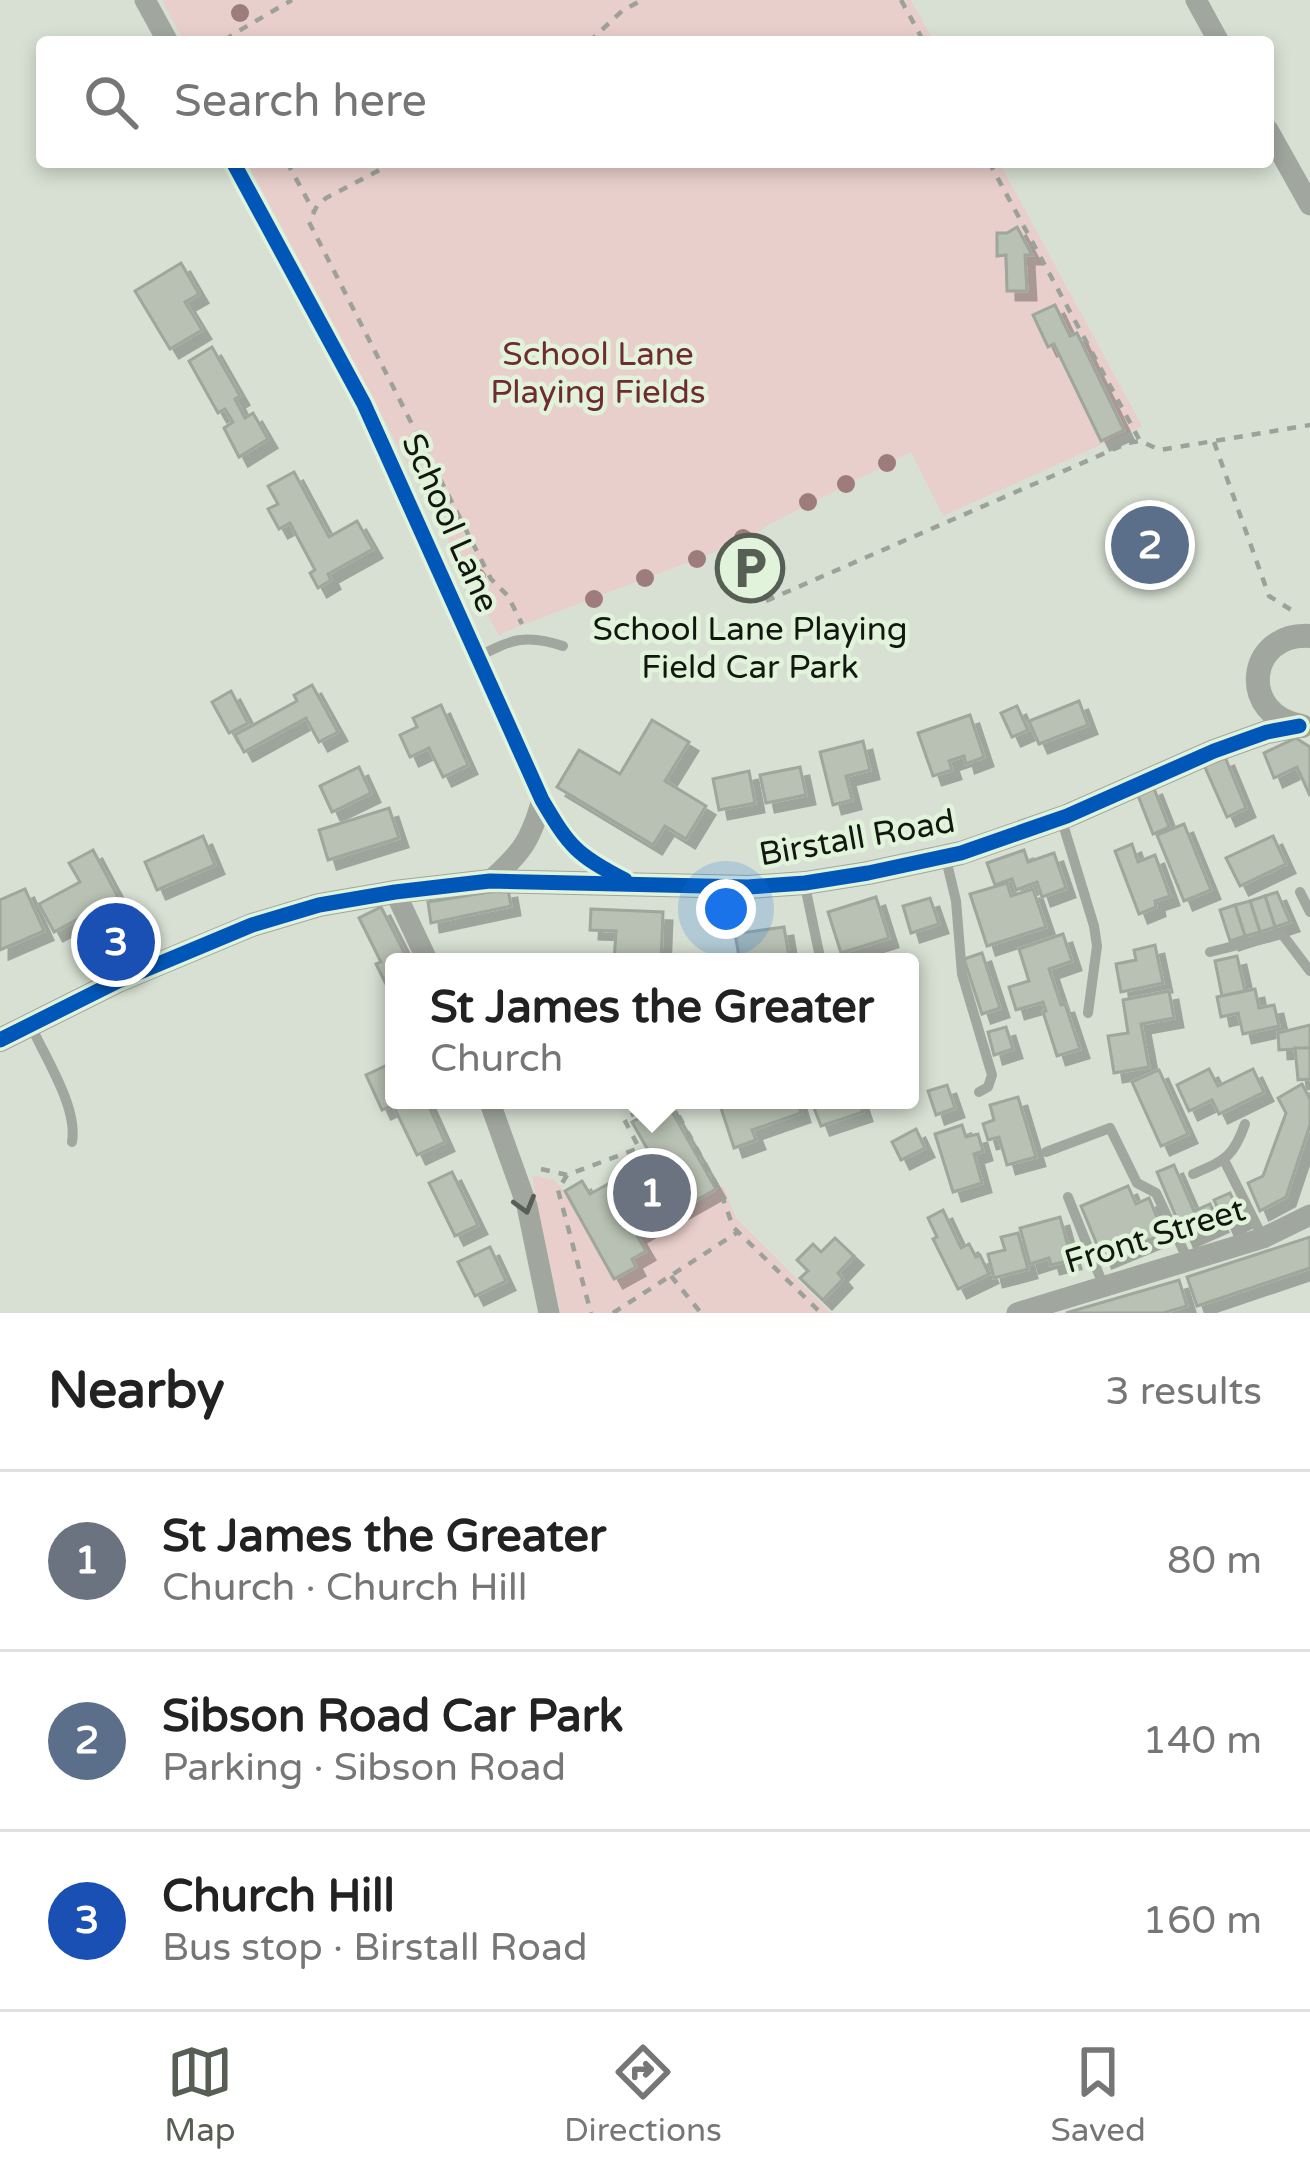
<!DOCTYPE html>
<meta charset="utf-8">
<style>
body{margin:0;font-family:"Varela Round",sans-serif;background:#f2f2f2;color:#222}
.you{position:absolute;left:726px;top:909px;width:42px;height:42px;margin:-30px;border:9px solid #fff;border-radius:50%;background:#1a73e8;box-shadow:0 0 0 18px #1a73e833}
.badge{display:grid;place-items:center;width:78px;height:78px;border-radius:50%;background:#575e54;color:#fff;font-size:39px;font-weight:700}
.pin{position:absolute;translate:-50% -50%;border:6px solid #fff;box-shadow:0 3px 12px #0006}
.popup{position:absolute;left:385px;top:953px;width:534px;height:156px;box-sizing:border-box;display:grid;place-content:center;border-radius:12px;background:#fff;filter:drop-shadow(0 3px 9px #0005);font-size:39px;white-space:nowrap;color:#767676}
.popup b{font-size:45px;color:#222}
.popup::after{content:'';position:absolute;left:50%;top:100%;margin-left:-24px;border:24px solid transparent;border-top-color:#fff}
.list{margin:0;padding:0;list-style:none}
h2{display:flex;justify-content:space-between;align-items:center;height:156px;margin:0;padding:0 48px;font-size:51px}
h2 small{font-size:39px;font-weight:400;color:#767676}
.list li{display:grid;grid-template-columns:78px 1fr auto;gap:36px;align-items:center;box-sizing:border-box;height:180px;padding:0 48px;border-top:3px solid #e0e0e0}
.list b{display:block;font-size:45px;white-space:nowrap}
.list p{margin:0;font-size:39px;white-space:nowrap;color:#767676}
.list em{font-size:39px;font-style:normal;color:#767676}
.icon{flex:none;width:66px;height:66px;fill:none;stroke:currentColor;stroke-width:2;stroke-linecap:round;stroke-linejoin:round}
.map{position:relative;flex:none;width:1310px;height:1313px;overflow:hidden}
.search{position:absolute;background:#fff;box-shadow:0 6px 18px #0003;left:36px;right:36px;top:36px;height:132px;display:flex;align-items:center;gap:30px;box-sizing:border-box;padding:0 42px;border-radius:12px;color:#767676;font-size:45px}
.sheet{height:696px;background:#fff}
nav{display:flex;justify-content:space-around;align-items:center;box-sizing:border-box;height:168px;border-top:3px solid #e0e0e0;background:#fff;font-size:33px;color:#767676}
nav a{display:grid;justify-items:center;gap:6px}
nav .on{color:#575e54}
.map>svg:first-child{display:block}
.green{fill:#e8cfcb}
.building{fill:#b8c1b3;stroke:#9fa69b;stroke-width:3;filter:url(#shadow)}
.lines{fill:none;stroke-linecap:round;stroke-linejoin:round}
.path{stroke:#9ca29a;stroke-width:4.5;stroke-dasharray:9 9;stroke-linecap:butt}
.service{stroke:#a1a69e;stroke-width:10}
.minor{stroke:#a1a69e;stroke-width:21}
.tertiary{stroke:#a1a69e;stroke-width:24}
.cycleway-casing{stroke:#e1f3da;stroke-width:22}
.cycleway{stroke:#0057b8;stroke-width:15}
.tree{fill:#9e7c7b}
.oneway{stroke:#5a5f56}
.labels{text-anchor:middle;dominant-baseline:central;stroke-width:9;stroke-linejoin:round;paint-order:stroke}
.park-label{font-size:33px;fill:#702a33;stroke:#e1f3da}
.street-label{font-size:33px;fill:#12180f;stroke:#e1f3da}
.poi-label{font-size:33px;fill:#12180f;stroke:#e1f3da}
</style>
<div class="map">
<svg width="1310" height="1313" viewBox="0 0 1310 1313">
<defs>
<filter id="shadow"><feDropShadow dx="9" dy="9" stdDeviation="0" flood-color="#0004"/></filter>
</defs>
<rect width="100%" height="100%" fill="#d7e0d3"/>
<g class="green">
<polygon points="162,0 911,0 934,42 184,42"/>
<polygon points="247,162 999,162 1142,426 943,516 911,452 768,525 744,541 507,631 499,636"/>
<polygon points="533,1175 554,1180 565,1191 615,1279 636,1267 632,1259 645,1251 636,1234 723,1186 736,1218 831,1313 561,1313 535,1202"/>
</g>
<g class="building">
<polygon points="1017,227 1032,255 1025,255 1027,291 1007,291 1006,255 997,256 997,233 1007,233"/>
<polygon points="181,263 199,294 185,302 202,330 170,349 135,291"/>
<polygon points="1055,305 1070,336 1077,333 1124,430 1101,441 1054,344 1048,347 1033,315"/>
<polygon points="212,347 240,396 235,399 245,418 253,413 268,439 239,457 224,428 233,422 225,409 218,413 189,361"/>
<polygon points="294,472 329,537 357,521 373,549 328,574 331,580 318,588 310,573 315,570 290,523 279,529 268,509 278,504 268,486"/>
<polygon points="312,685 338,732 319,742 306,718 244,752 235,735 297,701 294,695"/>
<polygon points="231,691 248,723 229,733 212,702"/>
<polygon points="1079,701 1088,725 1039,744 1029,721"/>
<polygon points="441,705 468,765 443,777 429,748 410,757 400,735 417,727 413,718"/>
<polygon points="1017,706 1028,730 1012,737 1001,713"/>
<polygon points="970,715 984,757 966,764 964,756 949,761 952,770 933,776 918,733"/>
<polygon points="652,720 689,742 665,781 706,806 686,839 665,826 653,845 557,787 579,750 620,774"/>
<polygon points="1296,738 1310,747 1310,796 1297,767 1274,778 1264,753"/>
<polygon points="863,741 870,770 846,776 852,800 833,805 820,752"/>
<polygon points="1225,757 1246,808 1227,817 1204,765"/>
<polygon points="359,767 371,793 332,812 320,786"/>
<polygon points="800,767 806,795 766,803 760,775"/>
<polygon points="749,771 755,803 719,810 713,779"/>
<polygon points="1153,786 1169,827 1153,834 1137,793"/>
<polygon points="389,808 399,838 328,860 319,830"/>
<polygon points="1184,824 1211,890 1184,901 1157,835"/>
<polygon points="203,836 215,865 157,890 145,862"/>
<polygon points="1273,836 1286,864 1240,886 1226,858"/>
<polygon points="1132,844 1138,862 1155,855 1170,896 1155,901 1156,907 1139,914 1115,851"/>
<polygon points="93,850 118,897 54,932 39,904 80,882 69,863"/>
<polygon points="1024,850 1028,862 1054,853 1066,888 1042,897 1037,882 1016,890 1012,879 995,885 987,863"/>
<polygon points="1007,883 1011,896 1033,889 1046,927 987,946 970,894"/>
<polygon points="25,889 44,931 0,950 0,900"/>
<polygon points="508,889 511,906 431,923 428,902"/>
<polygon points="1277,892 1290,922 1275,927 1265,896"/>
<polygon points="1265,896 1275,927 1260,932 1250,901"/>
<polygon points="876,897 889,938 841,953 828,912"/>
<polygon points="930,898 939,924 911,933 903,906"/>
<polygon points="1250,901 1260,932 1245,936 1235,905"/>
<polygon points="1235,905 1245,936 1230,941 1220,910"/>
<polygon points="381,907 409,962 394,962 394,1000 376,964 381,962 359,918"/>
<polygon points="591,909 663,912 661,962 614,962 616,931 590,930"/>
<polygon points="784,927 790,962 740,962 735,934"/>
<polygon points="1063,934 1072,961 1049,969 1061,1005 1065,1004 1080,1049 1057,1056 1043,1012 1046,1011 1043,1002 1016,1010 1009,987 1029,981 1019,949"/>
<polygon points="1155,945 1163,983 1121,992 1116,964 1136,960 1134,950"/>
<polygon points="982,953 1000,1008 982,1014 964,959"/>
<polygon points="1237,956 1245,991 1222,996 1215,961"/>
<polygon points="1255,989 1259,1008 1274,1005 1279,1026 1243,1034 1238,1013 1221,1017 1217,997"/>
<polygon points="1169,991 1174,1018 1141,1024 1149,1067 1114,1073 1108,1036 1128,1033 1123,1000"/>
<polygon points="1310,1025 1310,1048 1279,1050 1278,1033"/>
<polygon points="1006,1027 1013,1049 994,1055 988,1032"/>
<polygon points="1295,1048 1310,1048 1310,1079 1298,1080"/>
<polygon points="394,1062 394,1100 426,1100 445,1142 417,1155 393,1105 382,1110 366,1075"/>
<polygon points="1209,1069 1218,1086 1253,1069 1264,1092 1219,1114 1212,1100 1189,1111 1177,1085"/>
<polygon points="1159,1070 1188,1134 1161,1146 1132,1082"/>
<polygon points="1302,1084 1310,1099 1310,1125 1286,1197 1260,1211 1248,1183 1263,1176 1286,1113 1278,1098"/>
<polygon points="947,1085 955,1108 936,1115 928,1091"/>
<polygon points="1018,1097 1036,1157 1007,1165 999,1137 988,1140 983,1124 994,1120 990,1105"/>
<polygon points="723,1100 797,1100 801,1113 752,1130 756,1140 734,1148 719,1102"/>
<polygon points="811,1100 859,1100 863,1112 821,1126"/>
<polygon points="667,1103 716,1189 636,1234 646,1251 632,1259 636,1267 614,1279 565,1191 582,1181 590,1194 653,1159 632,1122"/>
<polygon points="962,1125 966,1137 978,1134 983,1151 974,1154 982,1183 953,1192 935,1134"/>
<polygon points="916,1129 925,1148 901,1160 892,1142"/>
<polygon points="1174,1165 1194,1211 1210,1204 1219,1223 1185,1238 1157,1172"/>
<polygon points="452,1172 478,1225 455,1236 429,1183"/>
<polygon points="1128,1186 1136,1204 1149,1198 1164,1234 1103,1259 1081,1206"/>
<polygon points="1230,1193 1242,1219 1226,1227 1214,1200"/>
<polygon points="943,1210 961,1248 969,1244 976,1257 980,1255 989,1274 958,1289 933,1239 937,1237 928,1218"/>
<polygon points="1060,1217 1072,1260 1051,1265 1049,1258 1030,1264 1020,1228"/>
<polygon points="1018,1233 1028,1269 994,1278 988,1254 1005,1250 1001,1237"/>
<polygon points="1310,1237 1310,1268 1197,1306 1187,1277"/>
<polygon points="835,1238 854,1256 838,1273 843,1279 823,1300 800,1278 808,1271 797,1260 813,1244 821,1252"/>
<polygon points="490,1247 506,1281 475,1296 458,1262"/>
<polygon points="1179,1280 1187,1306 1163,1313 1066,1313"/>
</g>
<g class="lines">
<g class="path">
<polyline points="901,0 924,42"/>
<polyline points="227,42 228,38 235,33 292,0"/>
<polyline points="589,42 622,11 642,0"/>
<polyline points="287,162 313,210"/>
<polyline points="395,162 326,198 317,206 309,222 491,579 508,596 522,624"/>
<polyline points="989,162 1140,441"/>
<polyline points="1214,442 1269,596 1293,611"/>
<polyline points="766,601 1128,443 1140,441 1160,450 1310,425"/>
<polyline points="670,1100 721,1193 733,1227 821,1313"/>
<polyline points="541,1169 567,1175 639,1148 624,1119 660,1100"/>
<polyline points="567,1175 558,1190 591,1313"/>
<polyline points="671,1276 701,1313"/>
<polyline points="613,1313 738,1232"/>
</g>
<g class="service">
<path d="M477,657C511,640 525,633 563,646"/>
<polyline points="1062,821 1094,926 1097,946 1088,1013"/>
<polyline points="946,859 956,901 962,974 992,1075 988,1087 979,1092"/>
<polyline points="805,886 821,962"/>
<polyline points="1300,892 1310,912"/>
<polyline points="1210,952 1282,934 1310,971"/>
<path d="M32,1028C46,1059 78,1108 72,1142"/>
<polyline points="1046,1152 1110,1128 1137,1183 1156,1193 1188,1260"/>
<polyline points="1224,1160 1263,1238"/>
<path d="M1193,1174C1225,1160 1233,1158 1245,1124"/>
<polyline points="1068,1197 1104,1287"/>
</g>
<g class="minor">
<polyline points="145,0 168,42"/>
<polyline points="1196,0 1219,42"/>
<polyline points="1268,130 1310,205"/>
<path d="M233,162L364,404L542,800C573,852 581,857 634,885"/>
<path d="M490,881C522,852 530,842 542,800"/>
<polyline points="395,892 428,962"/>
<polyline points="489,1100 527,1206 549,1313"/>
<polyline points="1017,1313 1263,1238 1310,1215"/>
</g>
<g class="tertiary">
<path d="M1302,726C1238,716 1246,632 1310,636"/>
<polyline points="0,1040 118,981 252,925 319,905 395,892 490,881 748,887 805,883 868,873 961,853 1067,816 1214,751 1267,732 1299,726"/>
</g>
<defs>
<g id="cycleway">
<path d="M233,162L364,404L542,800C569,846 576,855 625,880"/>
<polyline points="0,1040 118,981 252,925 319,905 395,892 490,881 748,887 805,883 868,873 961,853 1067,816 1214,751 1267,732 1299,726"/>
</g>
</defs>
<use href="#cycleway" class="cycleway-casing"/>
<use href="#cycleway" class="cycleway"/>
</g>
<g class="tree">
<circle cx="240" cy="13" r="9"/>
<circle cx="887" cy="463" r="9"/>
<circle cx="846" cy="484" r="9"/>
<circle cx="808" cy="502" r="9"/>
<circle cx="743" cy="538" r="9"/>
<circle cx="697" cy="559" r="9"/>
<circle cx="769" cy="559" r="9"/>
<circle cx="477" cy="577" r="9"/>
<circle cx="645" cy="578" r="9"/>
<circle cx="594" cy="599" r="9"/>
</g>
<defs><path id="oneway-chevron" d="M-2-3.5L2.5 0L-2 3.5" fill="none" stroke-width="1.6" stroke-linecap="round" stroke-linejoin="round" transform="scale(3)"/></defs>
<use class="oneway" href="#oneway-chevron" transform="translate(525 1205) rotate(74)"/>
<defs>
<symbol id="parking-ring" viewBox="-11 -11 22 22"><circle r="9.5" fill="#e1f3da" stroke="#575e54" stroke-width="1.5"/><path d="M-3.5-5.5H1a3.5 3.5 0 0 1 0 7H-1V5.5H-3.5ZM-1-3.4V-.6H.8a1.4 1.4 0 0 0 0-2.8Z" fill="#575e54"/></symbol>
</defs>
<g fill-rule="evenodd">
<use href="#parking-ring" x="712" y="530" width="76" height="76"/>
</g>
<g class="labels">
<g class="park-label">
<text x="598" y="354">School Lane<tspan x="598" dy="38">Playing Fields</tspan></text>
</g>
<g class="street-label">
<text transform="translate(450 523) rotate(66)">School Lane</text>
<text transform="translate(857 838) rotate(-10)">Birstall Road</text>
<text transform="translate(1155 1236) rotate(-17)">Front Street</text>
</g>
<g class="poi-label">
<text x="750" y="629">School Lane Playing<tspan x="750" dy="38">Field Car Park</tspan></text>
</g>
</g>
</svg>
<div class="you"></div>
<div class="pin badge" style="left:652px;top:1193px;background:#6b7280">1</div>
<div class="popup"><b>St James the Greater</b>Church</div>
<div class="pin badge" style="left:1150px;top:545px;background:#5c6f8a">2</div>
<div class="pin badge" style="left:116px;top:942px;background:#1a4fb4">3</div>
<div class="search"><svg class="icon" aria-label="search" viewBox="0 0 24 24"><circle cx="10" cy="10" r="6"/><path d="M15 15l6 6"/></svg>Search here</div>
</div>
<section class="sheet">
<h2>Nearby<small>3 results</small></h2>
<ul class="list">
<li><span class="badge" style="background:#6b7280">1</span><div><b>St James the Greater</b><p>Church · Church Hill</p></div><em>80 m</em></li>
<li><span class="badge" style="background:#5c6f8a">2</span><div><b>Sibson Road Car Park</b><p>Parking · Sibson Road</p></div><em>140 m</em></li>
<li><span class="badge" style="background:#1a4fb4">3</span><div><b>Church Hill</b><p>Bus stop · Birstall Road</p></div><em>160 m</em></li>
</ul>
</section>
<nav>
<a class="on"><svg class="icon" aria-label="map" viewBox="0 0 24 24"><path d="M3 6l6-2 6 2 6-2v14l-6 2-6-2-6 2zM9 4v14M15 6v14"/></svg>Map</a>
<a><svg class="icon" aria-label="directions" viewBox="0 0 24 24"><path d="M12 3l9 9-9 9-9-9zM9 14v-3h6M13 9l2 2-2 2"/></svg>Directions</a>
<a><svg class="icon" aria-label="saved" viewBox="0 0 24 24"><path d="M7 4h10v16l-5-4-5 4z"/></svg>Saved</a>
</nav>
